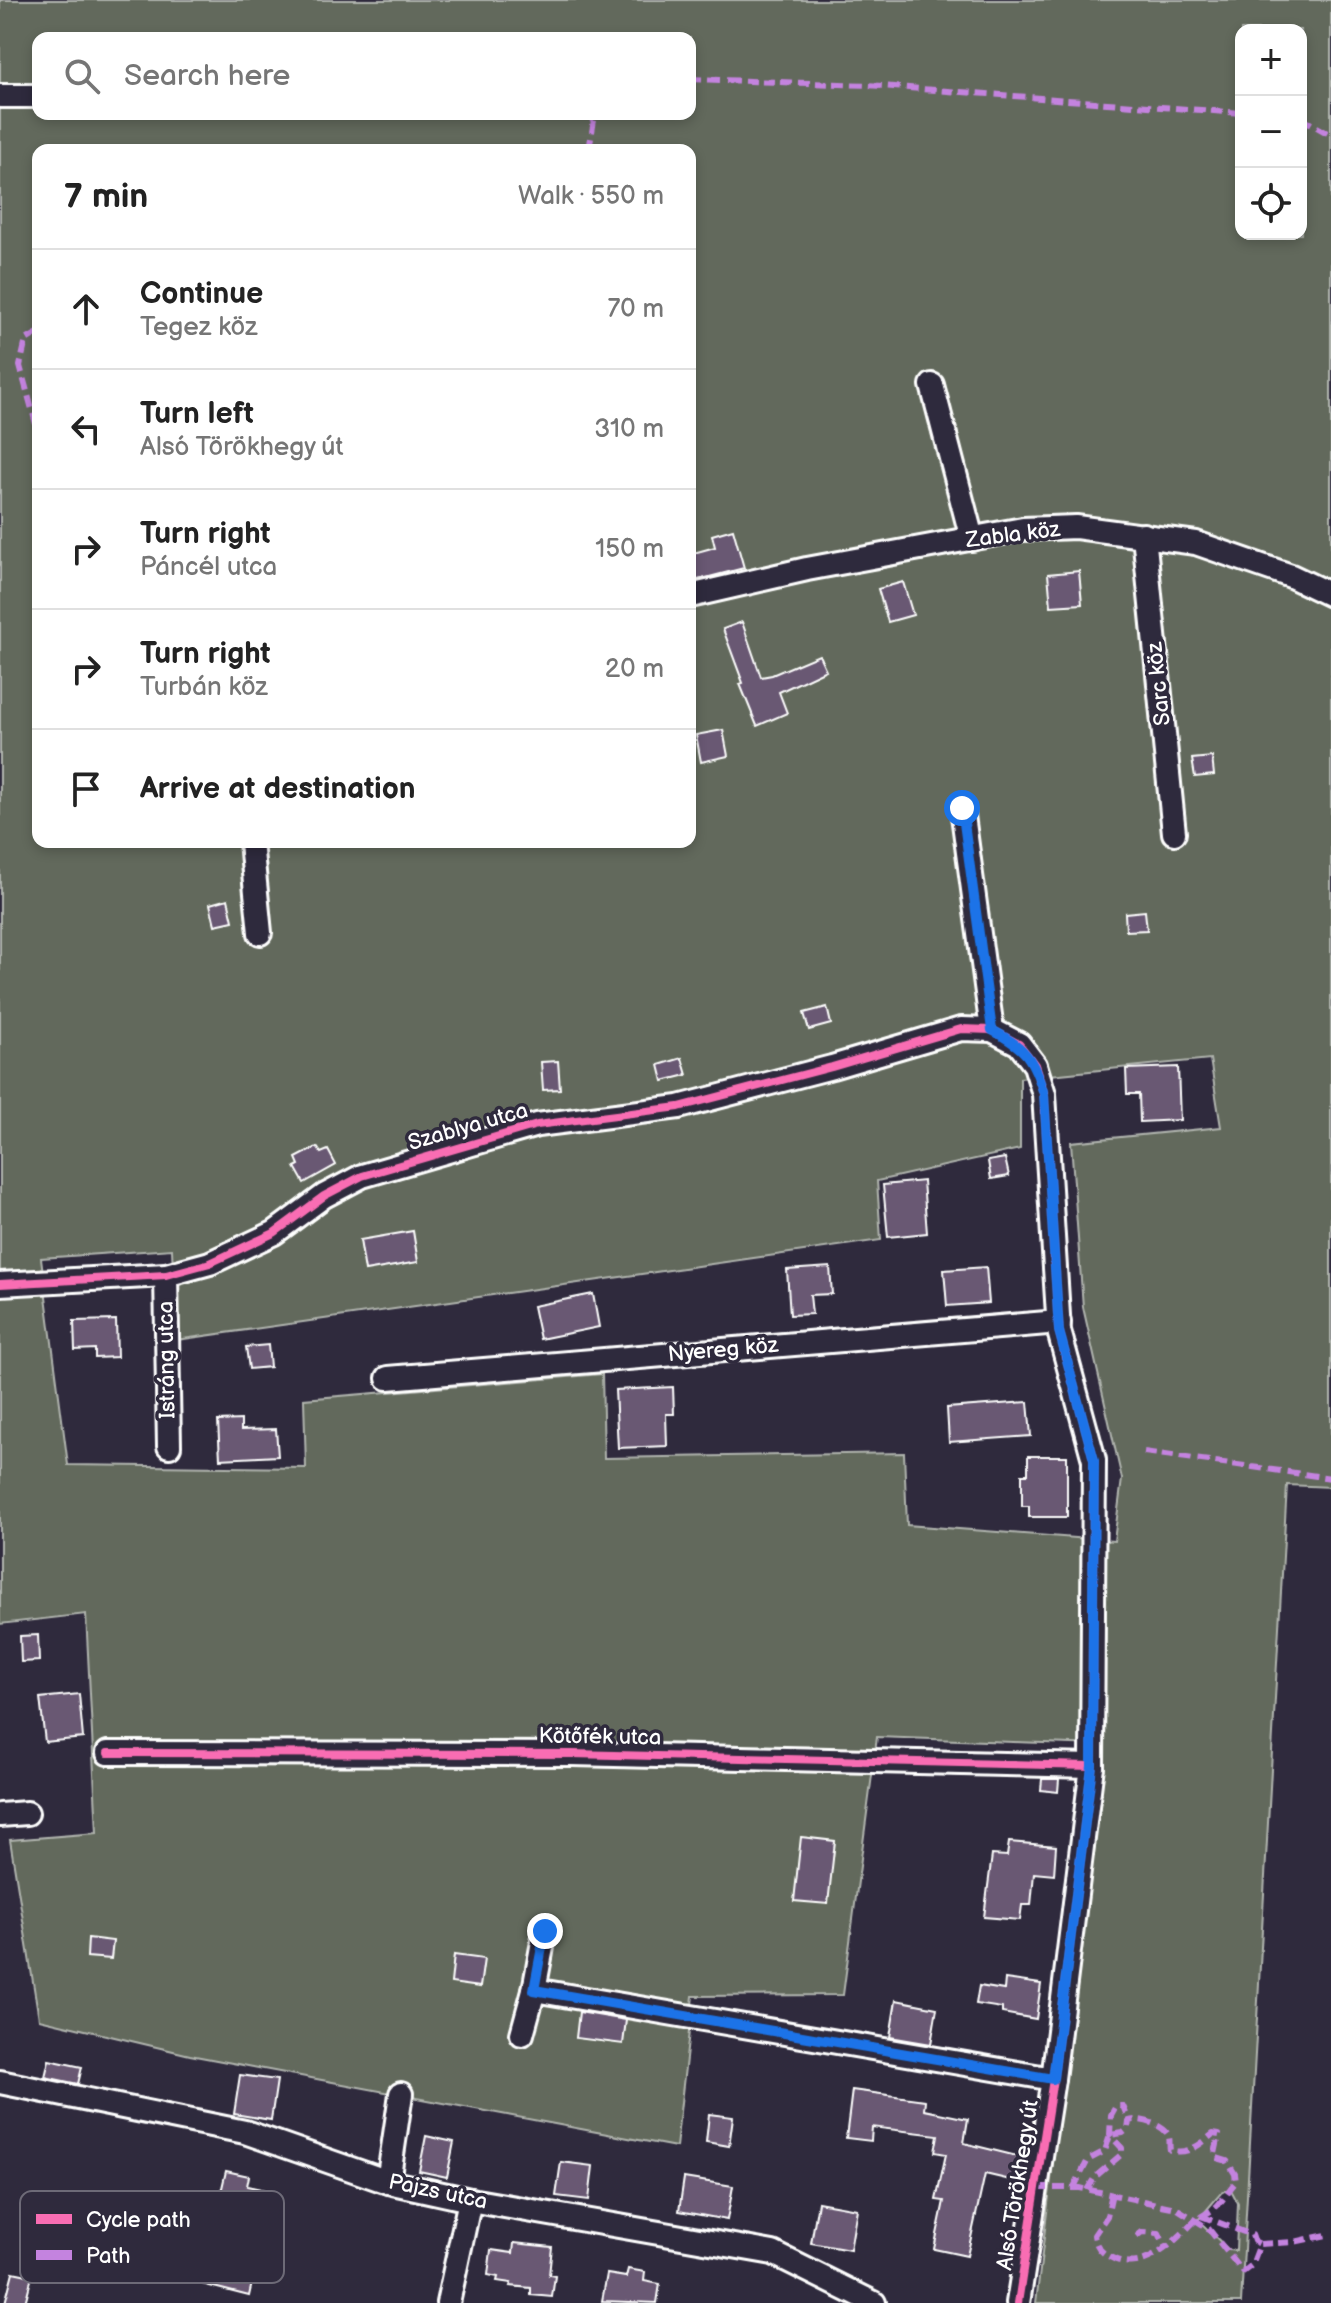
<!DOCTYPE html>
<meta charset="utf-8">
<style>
body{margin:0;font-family:"Balsamiq Sans",sans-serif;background:#f2f2f2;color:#222}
.controls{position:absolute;right:24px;top:24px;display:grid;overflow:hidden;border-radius:16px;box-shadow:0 4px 12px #0003}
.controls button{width:72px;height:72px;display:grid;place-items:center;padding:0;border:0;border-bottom:2px solid #e0e0e0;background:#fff;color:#222;font:40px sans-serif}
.stop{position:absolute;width:24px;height:24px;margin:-18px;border:6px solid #1a73e8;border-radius:50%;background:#fff}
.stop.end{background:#1a73e8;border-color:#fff;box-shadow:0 2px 8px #0008}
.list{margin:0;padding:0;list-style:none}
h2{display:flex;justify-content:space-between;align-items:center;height:104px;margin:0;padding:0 32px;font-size:34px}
h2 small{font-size:26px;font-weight:400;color:#767676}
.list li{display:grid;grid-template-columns:52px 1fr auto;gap:24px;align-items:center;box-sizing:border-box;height:120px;padding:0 32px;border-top:2px solid #e0e0e0}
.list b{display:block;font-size:30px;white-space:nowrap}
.list p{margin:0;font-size:26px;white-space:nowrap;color:#767676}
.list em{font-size:26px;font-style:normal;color:#767676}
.icon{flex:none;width:44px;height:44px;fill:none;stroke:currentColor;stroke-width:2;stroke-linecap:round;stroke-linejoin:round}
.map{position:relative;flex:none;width:1331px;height:2303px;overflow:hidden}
.search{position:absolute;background:#fff;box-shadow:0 4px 12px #0003;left:32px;top:32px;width:664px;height:88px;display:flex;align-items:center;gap:20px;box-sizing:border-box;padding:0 28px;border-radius:16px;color:#767676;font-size:30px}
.panel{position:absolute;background:#fff;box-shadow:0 4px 12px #0003;left:32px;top:144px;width:664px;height:704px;border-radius:16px}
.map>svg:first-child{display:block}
.green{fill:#62695c;stroke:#b0b4ae;stroke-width:2;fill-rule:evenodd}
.building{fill:#695973;stroke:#fff;stroke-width:2}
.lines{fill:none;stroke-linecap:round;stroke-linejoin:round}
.minor-casing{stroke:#fff;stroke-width:28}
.minor{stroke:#2f2a3d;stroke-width:22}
.quiet{stroke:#c483df;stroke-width:6;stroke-dasharray:12 6;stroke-linecap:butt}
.cycleway-casing{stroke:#2f2a3d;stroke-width:13}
.cycleway{stroke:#f96db3;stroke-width:8}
.route{stroke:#1a73e8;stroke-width:10}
.labels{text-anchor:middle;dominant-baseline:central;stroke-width:7;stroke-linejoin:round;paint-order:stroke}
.street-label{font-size:22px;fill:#fff;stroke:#2f2a3d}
.key{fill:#2f2a3d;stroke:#6d6a77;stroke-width:2}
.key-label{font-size:22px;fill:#fff}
</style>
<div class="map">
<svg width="1331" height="2303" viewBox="0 0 1331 2303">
<rect width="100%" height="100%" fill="#2f2a3d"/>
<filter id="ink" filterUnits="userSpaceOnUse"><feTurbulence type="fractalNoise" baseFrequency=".0125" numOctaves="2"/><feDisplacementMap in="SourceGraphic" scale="16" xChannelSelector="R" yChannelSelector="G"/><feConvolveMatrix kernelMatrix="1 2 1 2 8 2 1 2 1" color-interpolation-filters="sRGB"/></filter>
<g filter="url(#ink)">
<path class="green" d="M0,0H1331V1487L1287,1485L1241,2303H1036L1097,1800L1100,1745L877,1737L843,1995L693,1996L676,2147L190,2055L39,2019L10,1840L97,1833L86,1614L0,1624ZM1241,30H1301V234H1241ZM38,38H690V114H38ZM38,150H690V842H38ZM1210,1059L1221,1127L1071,1142L1083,1307L1122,1479L1114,1541L907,1525L904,1453L604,1458L602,1374L304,1399L306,1468L68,1465L41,1258L172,1249L176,1340L881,1240L877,1181L1020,1149V1078ZM1230,2188L1238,2203L1236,2251L1229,2250L1198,2220L1221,2193Z"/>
<g class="building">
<polygon points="733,529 744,568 690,582 690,554 715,547 712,535"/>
<polygon points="1079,571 1082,604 1051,606 1048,574"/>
<polygon points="903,582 913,615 888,622 878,589"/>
<polygon points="742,622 761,677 772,675 819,655 826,670 779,692 787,713 757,726 740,684 743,683 723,629"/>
<polygon points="723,730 728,756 701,762 696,735"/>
<polygon points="1212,757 1214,775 1195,777 1192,759"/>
<polygon points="228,899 233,921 215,925 210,904"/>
<polygon points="1145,911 1147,930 1126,931 1125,913"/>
<polygon points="827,1007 831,1024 809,1030 804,1013"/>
<polygon points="682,1058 687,1075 663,1081 659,1065"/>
<polygon points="558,1061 560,1089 543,1090 541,1062"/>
<polygon points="1178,1067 1180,1120 1140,1122 1139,1094 1127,1094 1126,1069"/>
<polygon points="317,1147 321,1153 328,1150 336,1165 304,1183 295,1167 299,1165 296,1158"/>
<polygon points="1005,1158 1009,1176 991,1179 988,1161"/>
<polygon points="923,1181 927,1233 888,1237 883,1185"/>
<polygon points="413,1231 418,1262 365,1271 360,1240"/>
<polygon points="830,1267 832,1294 810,1295 812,1314 790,1315 787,1270"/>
<polygon points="986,1267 989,1303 947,1306 944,1270"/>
<polygon points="593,1294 599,1327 540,1339 533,1306"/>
<polygon points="116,1320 117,1357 95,1358 95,1349 75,1350 74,1321"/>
<polygon points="268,1345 270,1367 249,1369 246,1347"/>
<polygon points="673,1387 674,1414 666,1414 667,1446 618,1448 615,1390"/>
<polygon points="1028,1402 1031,1436 949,1442 947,1408"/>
<polygon points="241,1420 241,1430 276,1429 278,1456 220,1459 218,1421"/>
<polygon points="1028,1456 1067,1456 1067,1517 1029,1517 1029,1506 1022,1506 1022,1474 1028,1474"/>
<polygon points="38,1635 39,1661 21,1662 20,1636"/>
<polygon points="79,1694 83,1738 45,1742 40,1698"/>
<polygon points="1042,1779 1059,1779 1058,1792 1041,1790"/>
<polygon points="801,1837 835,1841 828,1904 794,1901"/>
<polygon points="1009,1842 1056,1846 1054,1875 1034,1873 1031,1905 1022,1905 1020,1920 984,1917 992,1855 1007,1856"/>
<polygon points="88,1938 113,1941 111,1959 87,1957"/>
<polygon points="454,1955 484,1959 480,1987 451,1983"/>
<polygon points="1005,1979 1041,1984 1036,2019 1002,2013 1002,2008 976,2004 979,1986 1004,1990"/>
<polygon points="896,2000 937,2008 931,2044 890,2037"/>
<polygon points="579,2012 626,2020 623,2044 576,2038"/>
<polygon points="49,2060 82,2067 78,2084 45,2077"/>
<polygon points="240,2075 277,2080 271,2120 234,2114"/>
<polygon points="852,2090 925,2100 924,2110 968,2119 964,2143 1025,2158 1019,2182 985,2174 967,2256 934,2249 944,2201 936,2200 946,2154 935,2152 938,2135 872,2127 871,2141 846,2138"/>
<polygon points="709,2114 733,2117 729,2146 706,2142"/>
<polygon points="426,2136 454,2142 447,2177 419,2171"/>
<polygon points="561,2162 593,2166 589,2200 556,2196"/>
<polygon points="226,2171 249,2176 247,2186 275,2192 269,2217 218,2205"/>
<polygon points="684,2178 733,2186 727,2220 679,2211"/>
<polygon points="818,2202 857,2209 850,2250 811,2243"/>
<polygon points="201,2237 259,2252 249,2296 190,2281"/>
<polygon points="514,2243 552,2247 549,2275 555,2276 552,2297 531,2295 531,2288 510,2286 511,2283 497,2281 498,2277 488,2275 491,2250 513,2253"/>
<polygon points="628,2269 645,2272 644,2281 660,2284 657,2303 602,2301 607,2274 626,2277"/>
<polygon points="13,2272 32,2276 25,2303 5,2303"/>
</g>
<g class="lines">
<defs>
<g id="minor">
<polyline points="0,96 38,96"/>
<polyline points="932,385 972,539"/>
<polyline points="1144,535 1174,833"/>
<polyline points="690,596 807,569 1023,529 1076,527 1196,543 1291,576 1331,595"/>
<polyline points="962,808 992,1030"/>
<polyline points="251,842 260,933"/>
<polyline points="166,1275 169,1446"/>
<polyline points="0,1284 166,1275 210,1263 274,1233 324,1196 362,1176 537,1125 679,1107 832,1067 961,1029 992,1030 1019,1044 1035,1065 1044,1094 1059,1331 1094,1460 1092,1766 1053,2079 1018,2303"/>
<polyline points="388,1378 1059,1322"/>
<polyline points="108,1753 572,1754 1092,1766"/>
<polyline points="0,1815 27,1813"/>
<polyline points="534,1990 545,1931"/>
<polyline points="522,2034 534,1990 1053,2079"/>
<polyline points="0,2082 245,2132 388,2182 470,2200 773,2253 874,2303"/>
<polyline points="388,2182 401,2094"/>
<polyline points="448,2303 470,2200"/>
</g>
</defs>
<use href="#minor" class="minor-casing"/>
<use href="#minor" class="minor"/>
<g class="quiet">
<polyline points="690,79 868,85 1241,113"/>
<polyline points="1301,118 1331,135"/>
<polyline points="589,150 595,114"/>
<polyline points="38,333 26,340 20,366 38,431"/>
<polyline points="1144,1452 1331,1478"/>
<polyline points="1036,2188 1080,2188 1176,2208 1208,2228 1243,2272 1252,2265 1260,2244 1294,2242 1331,2234"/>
<path d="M1073,2189L1088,2160L1105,2151L1110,2135L1123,2133L1128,2129L1129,2121C1139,2117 1166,2125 1169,2137C1170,2141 1169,2146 1170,2150C1187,2156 1201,2144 1213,2134L1219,2135L1215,2154L1217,2158L1227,2161L1235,2174L1236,2182C1229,2189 1224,2199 1217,2206C1211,2212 1202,2215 1196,2220C1174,2241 1145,2275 1112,2258C1101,2253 1096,2247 1094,2235L1107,2216L1112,2193"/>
<polyline points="1087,2190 1095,2177 1122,2154 1122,2148 1110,2135 1111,2115 1116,2106 1123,2106 1129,2121"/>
<polyline points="1201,2216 1252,2235 1254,2241 1260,2244"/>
<polyline points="1137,2236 1142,2232 1159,2233 1166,2248"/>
</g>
<defs>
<g id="cycleway">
<polyline points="0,1284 166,1275 210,1263 274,1233 324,1196 362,1176 537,1125 679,1107 832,1067 961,1029 992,1030 1019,1044 1035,1065 1044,1094 1059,1331 1094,1460 1092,1766 1053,2079 1018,2303"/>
<polyline points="108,1753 572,1754 1092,1766"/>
</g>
</defs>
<use href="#cycleway" class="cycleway-casing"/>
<use href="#cycleway" class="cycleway"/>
</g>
</g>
<g class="lines" filter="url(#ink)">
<path class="route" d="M545,1931L534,1990L1053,2079L1092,1766L1094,1460L1059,1331L1044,1094C1033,1058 1026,1048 992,1030L962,808"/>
</g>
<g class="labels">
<g class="street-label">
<text transform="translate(1013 535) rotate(-7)">Zabla köz</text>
<text transform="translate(1159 684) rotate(-96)">Sarc köz</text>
<text transform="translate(468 1127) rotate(-16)">Szablya utca</text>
<text transform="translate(723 1350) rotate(-5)">Nyereg köz</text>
<text transform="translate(167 1360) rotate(-91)">Istráng utca</text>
<text transform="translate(600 1737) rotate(1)">Kötőfék utca</text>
<text transform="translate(1018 2185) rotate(-81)">Alsó Törökhegy út</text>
<text transform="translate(438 2192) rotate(12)">Pajzs utca</text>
</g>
</g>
<rect x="20" y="2191" width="264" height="92" rx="12" class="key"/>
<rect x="36" y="2214" width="36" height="10" fill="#f96db3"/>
<rect x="36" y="2250" width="36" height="10" fill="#c483df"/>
<g class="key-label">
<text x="86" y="2227">Cycle path</text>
<text x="86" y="2263">Path</text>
</g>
</svg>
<div class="controls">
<button>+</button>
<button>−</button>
<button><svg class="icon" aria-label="locate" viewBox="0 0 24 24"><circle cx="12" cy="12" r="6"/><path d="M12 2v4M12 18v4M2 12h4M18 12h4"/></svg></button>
</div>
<div class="stop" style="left:962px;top:808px"></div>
<div class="stop end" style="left:545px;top:1931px"></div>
<div class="search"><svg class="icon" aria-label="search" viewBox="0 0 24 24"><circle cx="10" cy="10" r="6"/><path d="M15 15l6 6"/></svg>Search here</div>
<section class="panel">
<h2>7 min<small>Walk · 550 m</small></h2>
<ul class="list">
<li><svg class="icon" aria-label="ahead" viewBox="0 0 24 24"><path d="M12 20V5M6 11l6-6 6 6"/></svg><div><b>Continue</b><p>Tegez köz</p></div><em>70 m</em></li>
<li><svg class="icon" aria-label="left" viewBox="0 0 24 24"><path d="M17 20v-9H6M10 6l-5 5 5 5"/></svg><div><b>Turn left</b><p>Alsó Törökhegy út</p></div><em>310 m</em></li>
<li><svg class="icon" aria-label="right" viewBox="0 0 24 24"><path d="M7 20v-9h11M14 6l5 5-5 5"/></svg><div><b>Turn right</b><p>Páncél utca</p></div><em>150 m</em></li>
<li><svg class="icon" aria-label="right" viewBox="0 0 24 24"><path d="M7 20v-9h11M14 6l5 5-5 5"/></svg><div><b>Turn right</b><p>Turbán köz</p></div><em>20 m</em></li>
<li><svg class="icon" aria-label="arrive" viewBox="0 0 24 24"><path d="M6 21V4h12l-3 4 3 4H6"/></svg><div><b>Arrive at destination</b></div></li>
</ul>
</section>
</div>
